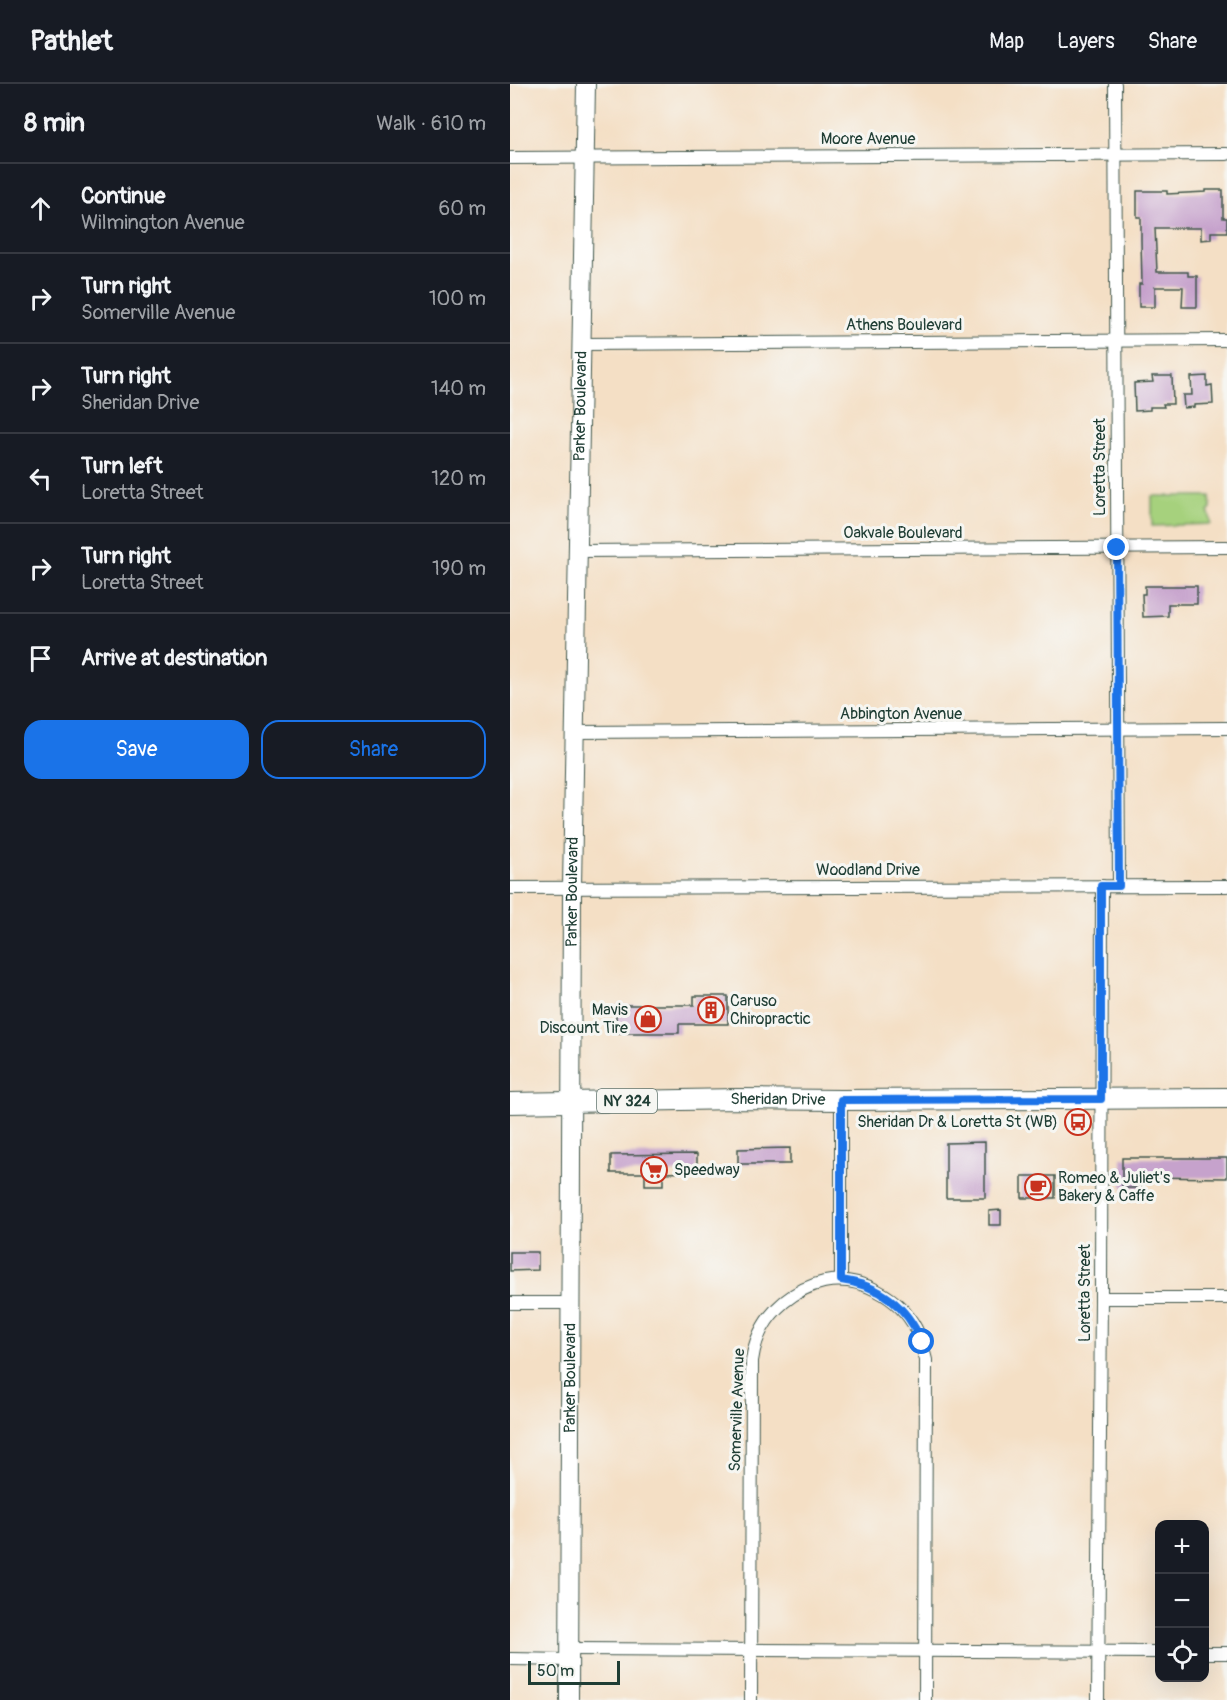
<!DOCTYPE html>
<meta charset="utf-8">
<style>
body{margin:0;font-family:Pangolin,sans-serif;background:#242831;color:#f1f3f6}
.controls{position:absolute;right:18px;bottom:18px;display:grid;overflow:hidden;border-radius:12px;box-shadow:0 6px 24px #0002}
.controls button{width:54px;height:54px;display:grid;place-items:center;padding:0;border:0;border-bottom:2px solid #363941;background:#171b24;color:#f1f3f6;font:30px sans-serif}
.scale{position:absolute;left:18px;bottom:15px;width:92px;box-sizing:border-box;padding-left:6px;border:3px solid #1f3d34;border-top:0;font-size:16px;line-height:21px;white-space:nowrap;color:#1f3d34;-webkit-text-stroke:4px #f6f6f2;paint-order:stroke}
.stop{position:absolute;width:18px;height:18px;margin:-14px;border:4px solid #1a73e8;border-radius:50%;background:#fff}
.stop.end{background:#1a73e8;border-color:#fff;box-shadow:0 2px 6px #0008}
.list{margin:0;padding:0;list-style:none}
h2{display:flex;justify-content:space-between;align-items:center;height:78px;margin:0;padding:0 24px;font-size:26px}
h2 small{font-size:20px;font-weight:400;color:#9ea1a6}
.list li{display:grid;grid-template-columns:39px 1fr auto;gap:18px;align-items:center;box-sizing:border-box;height:90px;padding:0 24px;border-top:2px solid #363941}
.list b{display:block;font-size:22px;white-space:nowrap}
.list p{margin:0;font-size:20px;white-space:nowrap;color:#9ea1a6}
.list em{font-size:20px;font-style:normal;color:#9ea1a6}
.actions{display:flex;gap:12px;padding:18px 24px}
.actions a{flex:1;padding:14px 0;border:2px solid #1a73e8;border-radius:18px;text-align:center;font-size:21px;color:#1a73e8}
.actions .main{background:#1a73e8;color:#fff}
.icon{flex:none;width:33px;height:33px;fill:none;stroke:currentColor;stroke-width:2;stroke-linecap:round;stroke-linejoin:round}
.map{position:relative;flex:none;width:717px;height:1616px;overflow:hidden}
header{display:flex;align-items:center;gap:36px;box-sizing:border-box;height:84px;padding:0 30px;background:#171b24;border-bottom:2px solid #363941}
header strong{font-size:28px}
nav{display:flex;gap:33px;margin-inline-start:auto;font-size:21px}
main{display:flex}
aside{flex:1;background:#171b24}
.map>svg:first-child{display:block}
.green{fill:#a6d17d;stroke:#628758;stroke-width:1.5}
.building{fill:#c6a2cc}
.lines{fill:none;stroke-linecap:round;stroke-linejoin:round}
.street-casing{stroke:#3f554a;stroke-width:14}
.secondary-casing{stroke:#3f554a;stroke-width:20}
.primary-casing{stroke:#3f554a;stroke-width:22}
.street{stroke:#fff;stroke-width:12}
.secondary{stroke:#fff;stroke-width:18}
.primary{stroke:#fff;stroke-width:20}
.route{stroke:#1a73e8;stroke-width:8}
.labels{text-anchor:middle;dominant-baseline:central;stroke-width:6;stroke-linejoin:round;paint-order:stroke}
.shield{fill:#f6f6f2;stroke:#60746d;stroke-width:1.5}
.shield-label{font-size:15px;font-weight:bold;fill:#1f3d34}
.street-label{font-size:16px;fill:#1f3d34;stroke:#f6f6f2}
.poi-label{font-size:16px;fill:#1f3d34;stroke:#f6f6f2;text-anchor:start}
</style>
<header>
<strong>Pathlet</strong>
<nav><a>Map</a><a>Layers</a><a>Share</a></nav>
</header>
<main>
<aside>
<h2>8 min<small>Walk · 610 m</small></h2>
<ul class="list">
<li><svg class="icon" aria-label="ahead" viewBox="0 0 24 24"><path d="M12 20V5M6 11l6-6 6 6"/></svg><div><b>Continue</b><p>Wilmington Avenue</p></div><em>60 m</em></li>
<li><svg class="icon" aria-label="right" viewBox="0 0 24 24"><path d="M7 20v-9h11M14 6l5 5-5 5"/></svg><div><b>Turn right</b><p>Somerville Avenue</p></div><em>100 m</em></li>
<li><svg class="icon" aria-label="right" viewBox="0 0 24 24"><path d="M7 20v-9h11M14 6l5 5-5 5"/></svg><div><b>Turn right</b><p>Sheridan Drive</p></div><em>140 m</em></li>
<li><svg class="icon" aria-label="left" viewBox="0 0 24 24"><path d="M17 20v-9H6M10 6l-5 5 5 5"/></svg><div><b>Turn left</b><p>Loretta Street</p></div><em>120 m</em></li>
<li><svg class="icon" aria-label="right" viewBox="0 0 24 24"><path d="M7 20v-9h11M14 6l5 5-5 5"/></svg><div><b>Turn right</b><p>Loretta Street</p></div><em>190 m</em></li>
<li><svg class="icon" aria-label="arrive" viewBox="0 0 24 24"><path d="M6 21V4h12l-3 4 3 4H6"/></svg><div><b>Arrive at destination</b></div></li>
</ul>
<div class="actions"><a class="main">Save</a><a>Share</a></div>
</aside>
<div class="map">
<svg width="717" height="1616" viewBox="0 0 717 1616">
<rect width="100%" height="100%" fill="#f6f6f2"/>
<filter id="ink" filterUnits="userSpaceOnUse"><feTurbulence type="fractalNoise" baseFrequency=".0167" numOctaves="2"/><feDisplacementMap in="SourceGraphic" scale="12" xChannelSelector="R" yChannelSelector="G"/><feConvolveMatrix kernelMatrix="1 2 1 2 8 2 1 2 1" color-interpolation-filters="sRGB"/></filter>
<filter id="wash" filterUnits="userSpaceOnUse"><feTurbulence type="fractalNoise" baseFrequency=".008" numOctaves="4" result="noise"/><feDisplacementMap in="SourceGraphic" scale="24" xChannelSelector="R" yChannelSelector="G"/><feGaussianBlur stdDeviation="1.35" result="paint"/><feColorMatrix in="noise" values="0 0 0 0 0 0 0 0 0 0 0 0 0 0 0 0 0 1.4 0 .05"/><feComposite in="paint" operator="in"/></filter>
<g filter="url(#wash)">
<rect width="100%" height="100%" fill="#f4dfc5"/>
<polygon class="green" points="642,412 700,412 701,425 698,428 700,432 701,440 642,442"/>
<g id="blocks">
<g class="building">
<polygon points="696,106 713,106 713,134 717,134 717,148 701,148 701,155 691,156 691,144 645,144 647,188 678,188 678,192 687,192 687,223 672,223 673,203 645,203 645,223 629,223 629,200 632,200 631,156 631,133 627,133 627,107 657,107 657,110 696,108"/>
<polygon points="642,292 662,292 663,320 653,320 654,323 640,323 640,326 625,327 624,299 643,298"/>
<polygon points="697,292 697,302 702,301 703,320 684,321 684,323 674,324 673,311 682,311 681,293"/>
<polygon points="635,502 687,502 687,520 658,520 658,532 633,533 632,510 635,510"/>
<polygon points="184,912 218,912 218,940 169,940 169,949 106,949 106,921 184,921"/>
<polygon points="475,1058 475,1114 436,1114 436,1059"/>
<polygon points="280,1064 280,1080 228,1080 228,1065"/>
<polygon points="187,1070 187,1088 153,1089 153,1101 135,1101 135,1089 101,1089 101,1071"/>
<polygon points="612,1074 717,1074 717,1094 631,1093 631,1104 612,1104"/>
<rect x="512" y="1092" width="33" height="22"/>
<polygon points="491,1126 491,1141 479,1141 479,1127"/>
<polygon points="0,1168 28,1168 28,1186 0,1187"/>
</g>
</g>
</g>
<g filter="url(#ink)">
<use href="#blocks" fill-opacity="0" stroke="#3f554a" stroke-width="1.5"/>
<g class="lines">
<defs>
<g id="street">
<polyline points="605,0 609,802"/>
<polyline points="0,74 717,70"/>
<polyline points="72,260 717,256"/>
<polyline points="68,467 717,463"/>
<polyline points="65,648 717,644"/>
<polyline points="0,804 717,802"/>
<polyline points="331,1196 331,1016"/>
<polyline points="591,1214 717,1214"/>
<polyline points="0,1219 61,1219"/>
<polyline points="59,1565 650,1568"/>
<polyline points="694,1569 717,1569"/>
<polyline points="0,1575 59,1576"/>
<path d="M241,1616L242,1277C245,1253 255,1234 274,1218C285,1209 300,1201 314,1198C350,1191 390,1213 406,1245C411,1255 413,1265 416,1276L415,1616"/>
<polyline points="588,1616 591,1214 592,802"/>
</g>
<g id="secondary">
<path id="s1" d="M59,1616L62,803L76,0"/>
</g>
<g id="primary">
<path id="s2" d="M0,1019L228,1015L331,1016L717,1014"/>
</g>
</defs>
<use href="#street" class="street-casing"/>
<use href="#secondary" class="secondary-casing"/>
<use href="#primary" class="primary-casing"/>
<use href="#street" class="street"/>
<use href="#secondary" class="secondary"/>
<use href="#primary" class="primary"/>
</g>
</g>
<g class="lines" filter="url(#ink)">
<path class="route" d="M412,1258C397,1223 370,1201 331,1196V1016L591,1015V802H609L607,464"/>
</g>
<defs>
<symbol id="building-ring" viewBox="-11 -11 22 22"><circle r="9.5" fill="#f6f6f2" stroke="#c8321e" stroke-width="1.5"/><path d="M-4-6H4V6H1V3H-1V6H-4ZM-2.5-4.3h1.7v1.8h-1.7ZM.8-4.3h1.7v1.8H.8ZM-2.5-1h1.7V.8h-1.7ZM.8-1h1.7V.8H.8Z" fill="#c8321e"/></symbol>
<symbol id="shop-ring" viewBox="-11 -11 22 22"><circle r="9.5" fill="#f6f6f2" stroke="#c8321e" stroke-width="1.5"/><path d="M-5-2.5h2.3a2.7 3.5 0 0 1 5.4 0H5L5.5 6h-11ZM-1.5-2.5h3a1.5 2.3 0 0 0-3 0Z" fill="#c8321e"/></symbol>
<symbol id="bus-ring" viewBox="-11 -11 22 22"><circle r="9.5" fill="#f6f6f2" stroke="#c8321e" stroke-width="1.5"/><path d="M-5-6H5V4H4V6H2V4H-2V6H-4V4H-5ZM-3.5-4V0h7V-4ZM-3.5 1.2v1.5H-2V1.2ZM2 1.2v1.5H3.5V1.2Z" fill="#c8321e"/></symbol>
<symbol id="supermarket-ring" viewBox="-11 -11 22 22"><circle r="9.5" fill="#f6f6f2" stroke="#c8321e" stroke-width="1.5"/><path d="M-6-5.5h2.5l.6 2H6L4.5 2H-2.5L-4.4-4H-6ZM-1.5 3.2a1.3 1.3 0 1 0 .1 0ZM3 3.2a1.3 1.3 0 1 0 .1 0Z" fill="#c8321e"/></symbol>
<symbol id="cafe-ring" viewBox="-11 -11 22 22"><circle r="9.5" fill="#f6f6f2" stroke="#c8321e" stroke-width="1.5"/><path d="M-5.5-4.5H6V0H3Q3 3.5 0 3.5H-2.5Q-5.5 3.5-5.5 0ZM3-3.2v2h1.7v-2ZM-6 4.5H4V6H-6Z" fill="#c8321e"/></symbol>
</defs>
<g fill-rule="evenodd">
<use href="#building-ring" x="186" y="911" width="30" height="30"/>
<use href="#shop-ring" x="123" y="920" width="30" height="30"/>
<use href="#bus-ring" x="553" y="1023" width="30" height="30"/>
<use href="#supermarket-ring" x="129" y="1071" width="30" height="30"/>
<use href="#cafe-ring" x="513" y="1088" width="30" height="30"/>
</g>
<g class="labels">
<rect class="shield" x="87" y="1005" width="60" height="24" rx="4.5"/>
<g class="shield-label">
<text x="117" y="1017">NY 324</text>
</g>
<g class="street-label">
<text x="358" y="55">Moore Avenue</text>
<text x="394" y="241">Athens Boulevard</text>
<text stroke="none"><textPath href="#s1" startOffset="1294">Parker Boulevard</textPath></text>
<text transform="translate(590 383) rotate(-90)">Loretta Street</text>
<text x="393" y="449">Oakvale Boulevard</text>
<text x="391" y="630">Abbington Avenue</text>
<text x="358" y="786">Woodland Drive</text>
<text stroke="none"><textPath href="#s1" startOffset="808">Parker Boulevard</textPath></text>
<text stroke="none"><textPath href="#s2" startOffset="268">Sheridan Drive</textPath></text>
<text transform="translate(575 1209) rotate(-90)">Loretta Street</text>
<text stroke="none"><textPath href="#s1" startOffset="322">Parker Boulevard</textPath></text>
<text transform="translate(227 1326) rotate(-88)">Somerville Avenue</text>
</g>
<g class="poi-label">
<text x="220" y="917">Caruso<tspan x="220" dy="18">Chiropractic</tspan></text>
<text x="118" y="926" text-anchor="end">Mavis<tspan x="118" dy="18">Discount Tire</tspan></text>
<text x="548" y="1038" text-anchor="end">Sheridan Dr &amp; Loretta St (WB)</text>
<text x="164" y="1086">Speedway</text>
<text x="548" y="1094">Romeo &amp; Juliet's<tspan x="548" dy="18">Bakery &amp; Caffe</tspan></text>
</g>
</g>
</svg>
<div class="controls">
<button>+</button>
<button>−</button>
<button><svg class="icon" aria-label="locate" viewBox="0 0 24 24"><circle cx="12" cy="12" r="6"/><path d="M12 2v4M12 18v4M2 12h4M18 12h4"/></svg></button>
</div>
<div class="scale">50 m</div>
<div class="stop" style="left:412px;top:1258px"></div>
<div class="stop end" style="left:607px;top:464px"></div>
</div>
</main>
